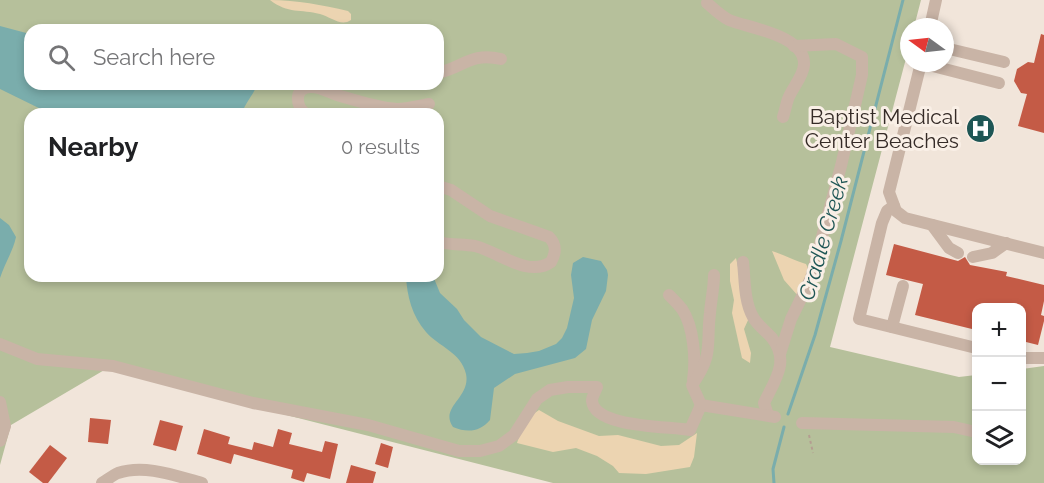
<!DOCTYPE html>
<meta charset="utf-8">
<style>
body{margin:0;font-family:Raleway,sans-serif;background:#f6f6f6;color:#202124}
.controls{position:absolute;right:18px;bottom:18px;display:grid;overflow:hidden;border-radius:12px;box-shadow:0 3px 9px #0003}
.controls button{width:54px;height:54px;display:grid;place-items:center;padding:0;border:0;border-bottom:2px solid #e0e0e0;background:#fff;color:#202124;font:30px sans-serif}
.compass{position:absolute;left:900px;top:18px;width:54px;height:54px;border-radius:50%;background:#fff;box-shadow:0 3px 9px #0003;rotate:285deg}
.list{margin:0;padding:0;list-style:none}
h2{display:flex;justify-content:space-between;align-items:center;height:78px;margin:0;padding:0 24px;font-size:26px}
h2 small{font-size:20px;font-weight:400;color:#757577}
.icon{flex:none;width:33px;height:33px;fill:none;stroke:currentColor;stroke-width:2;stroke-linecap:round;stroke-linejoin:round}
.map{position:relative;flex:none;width:1044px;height:483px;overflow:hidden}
.search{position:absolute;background:#fff;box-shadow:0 3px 9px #0003;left:24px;top:24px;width:420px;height:66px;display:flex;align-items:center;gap:15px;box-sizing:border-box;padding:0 21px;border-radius:18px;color:#757577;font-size:22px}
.panel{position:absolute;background:#fff;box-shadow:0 3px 9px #0003;left:24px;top:108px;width:420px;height:174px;border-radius:18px}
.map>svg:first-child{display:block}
.green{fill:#b6c09b;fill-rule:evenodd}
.sand{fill:#ecd4b1}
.water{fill:#7aadac}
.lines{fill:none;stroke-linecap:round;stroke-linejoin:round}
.stream{stroke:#7aadac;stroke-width:3}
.building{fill:#c45b46}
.path{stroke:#b49e91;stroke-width:2;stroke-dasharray:3 3;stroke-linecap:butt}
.minor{stroke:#c9b4a6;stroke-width:12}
.labels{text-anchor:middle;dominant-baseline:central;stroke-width:6;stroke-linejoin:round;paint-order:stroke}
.poi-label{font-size:21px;fill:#352b27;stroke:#f9efe6;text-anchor:end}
.water-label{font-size:22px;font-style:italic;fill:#1e5655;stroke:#f9efe6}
</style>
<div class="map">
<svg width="1044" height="483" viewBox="0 0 1044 483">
<rect width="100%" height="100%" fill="#f1e5da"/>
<path class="green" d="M0,0H921L914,27H909V47L830,347L959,377L976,375V460H1022V369L1044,366V483H553L106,369L11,425L0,465ZM30,30H438V84H30ZM30,114H438V276H30Z"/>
<g class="sand">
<path d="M270,0C297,0 322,5 348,11L351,14V20C341,27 331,17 320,14C301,9 288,14 270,0Z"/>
<path d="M772,251C785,255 792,260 806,264L808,268L799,297L784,280Z"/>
<polygon points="736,258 749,318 744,329 751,353 750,363 742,358 732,313 734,300 730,281 730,264"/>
<path d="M539,410L558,421L599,436L618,435L661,446L679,445L697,433L694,457L690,467L646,474L619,473L613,466L597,456L576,448L553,452L517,443C521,430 527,417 539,410Z"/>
</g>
<g class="water">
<path d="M0,26L30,34V84H257C254,95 245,102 242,114H51L0,89Z"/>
<path d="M0,218L9,225L16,237C13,251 5,263 0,278Z"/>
<path d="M583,257L601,261L607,270L608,275L606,291L592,320L586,349L575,358L515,374L494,388L490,420C480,432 467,433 453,427C439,407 471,398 466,374C461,352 439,347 426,332C412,316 407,296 406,276H433L440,293L457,309L464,320L481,337L514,354L527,353L539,351L556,344L562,338L567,328L574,298L571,275L573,263Z"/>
</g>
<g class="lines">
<g class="stream">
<polyline points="788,414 815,335 841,241 903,0"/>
<polyline points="774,483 773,469 784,427"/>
</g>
</g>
<g class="building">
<polygon points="1041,34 1044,35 1044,133 1018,126 1027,94 1021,93 1014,81 1017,69 1028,62 1034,63"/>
<polygon points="894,244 958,261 965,257 970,265 1007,272 1006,276 1044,285 1044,301 1041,315 1044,316 1044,321 1038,345 1022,341 1022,308 976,308 976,330 915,315 923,284 886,275"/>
<polygon points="90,418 111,420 108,444 88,442"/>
<polygon points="160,420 183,426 176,451 153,445"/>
<polygon points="204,429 230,437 228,444 252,450 254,442 273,447 278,429 292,433 289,444 322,452 325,441 338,444 330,479 307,473 304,482 291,478 293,470 234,454 231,464 197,454"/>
<polygon points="381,443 393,447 388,468 375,464"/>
<polygon points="50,445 67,458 48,483 43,483 29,472"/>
<polygon points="351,465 376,472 373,483 346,483"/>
</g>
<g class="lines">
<polyline class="path" points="809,435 813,453"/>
<g class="minor">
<path d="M707,3C714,9 721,16 729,20C748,28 806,35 804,65C803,77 792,88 788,99C786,105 785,111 783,117"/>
<polyline points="930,27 936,0"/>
<polyline points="945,48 1004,62"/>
<polyline points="921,63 889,192 896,211 905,218 1044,253"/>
<polyline points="921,63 999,83"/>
<path d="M438,73C464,67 471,52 501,59"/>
<path d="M306,114C296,107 293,88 310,87C319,86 328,92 337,95C354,100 379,108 397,109C407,109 419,106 429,104"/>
<path d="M438,186L451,190L490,216L549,237C557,245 556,253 551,262C528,278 499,252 475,246C463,244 451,245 438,242"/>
<polyline points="894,206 887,211 882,223 859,319 976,348"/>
<polyline points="932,225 949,248 958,253"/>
<polyline points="973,257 992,253 1006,243"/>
<path d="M743,262C745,280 744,301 753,317C757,325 766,331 772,338C790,361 775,380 764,403L768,415"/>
<path d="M669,295C673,299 678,304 682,309C694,327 696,360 693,380"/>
<polyline points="892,327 903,286"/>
<path d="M0,344L37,359L113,366L253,403L368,425L459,451H480L499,446L514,435L537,399L550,390L568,387H597C595,392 592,396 592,401C595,428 669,426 690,430L701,405L775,417"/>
<polyline points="780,354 791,319 811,278 841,166 862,75 862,57 836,44 794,46"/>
<polyline points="1022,358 1044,358"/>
<polyline points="0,402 5,426 0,441"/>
<path d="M701,405L692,385C714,354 706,346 710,313C711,300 714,288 714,275"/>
<polyline points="802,423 954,427 976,432"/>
<path d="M102,483C107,480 113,475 118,473C145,464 176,476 202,483"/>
</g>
</g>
<defs>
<symbol id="hospital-disc" viewBox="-11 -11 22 22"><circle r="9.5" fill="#1e5655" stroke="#f9efe6"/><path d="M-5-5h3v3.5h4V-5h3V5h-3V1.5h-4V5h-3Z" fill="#fff"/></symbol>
</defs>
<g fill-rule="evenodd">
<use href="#hospital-disc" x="964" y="112" width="33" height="33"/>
</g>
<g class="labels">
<g class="poi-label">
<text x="959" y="116">Baptist Medical<tspan x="959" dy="24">Center Beaches</tspan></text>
</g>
<g class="water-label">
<text transform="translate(823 238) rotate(-74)">Cradle Creek</text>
</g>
</g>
</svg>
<div class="controls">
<button>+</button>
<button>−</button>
<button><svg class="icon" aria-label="layers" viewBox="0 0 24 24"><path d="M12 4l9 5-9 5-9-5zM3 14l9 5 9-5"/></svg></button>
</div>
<svg class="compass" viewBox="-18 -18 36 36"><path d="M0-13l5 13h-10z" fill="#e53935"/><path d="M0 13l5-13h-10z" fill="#757577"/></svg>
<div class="search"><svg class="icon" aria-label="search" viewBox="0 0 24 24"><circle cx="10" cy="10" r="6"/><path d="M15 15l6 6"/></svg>Search here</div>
<section class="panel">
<h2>Nearby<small>0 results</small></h2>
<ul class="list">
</ul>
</section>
</div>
